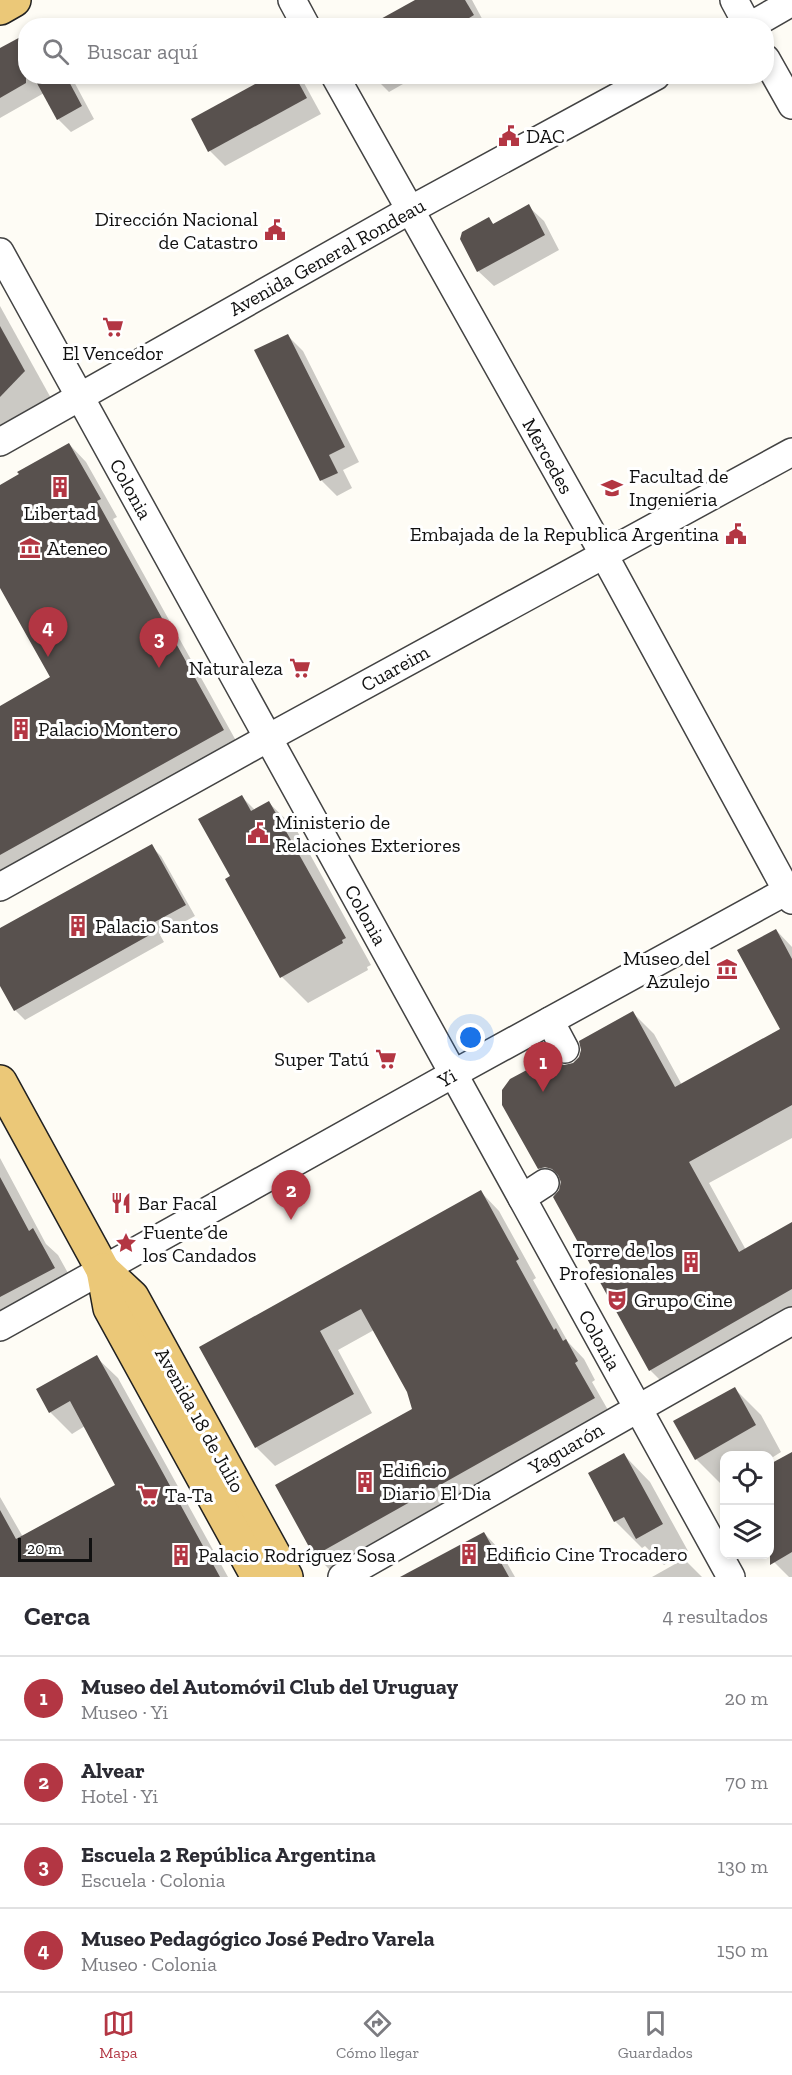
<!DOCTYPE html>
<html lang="es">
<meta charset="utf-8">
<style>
body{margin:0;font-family:"Zilla Slab",serif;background:#f2f2f3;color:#2b2b33}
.controls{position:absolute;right:18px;bottom:18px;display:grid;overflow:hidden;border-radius:12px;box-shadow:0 3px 9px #0003}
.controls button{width:54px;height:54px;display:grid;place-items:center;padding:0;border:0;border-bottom:2px solid #e1e1e2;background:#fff;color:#2b2b33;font:30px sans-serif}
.scale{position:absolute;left:18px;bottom:15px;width:74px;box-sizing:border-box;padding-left:6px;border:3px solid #101010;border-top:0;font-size:16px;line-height:21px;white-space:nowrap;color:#101010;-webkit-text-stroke:4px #fff;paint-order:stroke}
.you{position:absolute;left:471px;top:1038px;width:21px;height:21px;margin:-15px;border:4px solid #fff;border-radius:50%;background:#1a73e8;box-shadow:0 0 0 9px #1a73e833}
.badge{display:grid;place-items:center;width:39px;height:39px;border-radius:50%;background:#b33643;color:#fff;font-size:20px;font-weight:700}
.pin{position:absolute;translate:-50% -50px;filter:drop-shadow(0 2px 3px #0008)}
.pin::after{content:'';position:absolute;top:32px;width:21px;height:18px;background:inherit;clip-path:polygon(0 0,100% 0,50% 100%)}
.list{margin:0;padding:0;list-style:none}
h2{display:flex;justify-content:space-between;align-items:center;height:78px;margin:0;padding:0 24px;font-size:26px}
h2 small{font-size:20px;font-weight:400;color:#7c7c81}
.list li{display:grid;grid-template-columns:39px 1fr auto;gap:18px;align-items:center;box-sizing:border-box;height:84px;padding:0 24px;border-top:2px solid #e1e1e2}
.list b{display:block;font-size:22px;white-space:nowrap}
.list p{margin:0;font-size:20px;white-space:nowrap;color:#7c7c81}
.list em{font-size:20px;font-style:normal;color:#7c7c81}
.icon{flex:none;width:33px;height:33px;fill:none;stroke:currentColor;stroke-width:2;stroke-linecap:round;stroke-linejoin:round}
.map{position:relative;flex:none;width:792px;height:1577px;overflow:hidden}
.search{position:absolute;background:#fff;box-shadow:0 3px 9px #0003;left:18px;right:18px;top:18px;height:66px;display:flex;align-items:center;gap:15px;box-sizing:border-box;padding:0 21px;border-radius:24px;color:#7c7c81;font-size:22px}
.sheet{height:414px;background:#fff}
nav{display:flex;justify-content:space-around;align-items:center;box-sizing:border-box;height:84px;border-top:2px solid #e1e1e2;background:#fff;font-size:16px;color:#7c7c81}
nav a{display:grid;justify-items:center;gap:3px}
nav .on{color:#b33643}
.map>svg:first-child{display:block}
.shadow{fill:#0003}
.building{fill:#58514e}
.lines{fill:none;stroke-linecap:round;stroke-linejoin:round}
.minor-casing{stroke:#434343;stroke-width:30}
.major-casing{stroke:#212121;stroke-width:36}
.minor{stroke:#fff;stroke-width:27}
.major{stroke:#ebc878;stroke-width:33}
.labels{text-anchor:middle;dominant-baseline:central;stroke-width:6;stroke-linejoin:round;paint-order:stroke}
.poi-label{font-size:20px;fill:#101010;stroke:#fff;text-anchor:start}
.street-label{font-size:20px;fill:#101010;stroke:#fff}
</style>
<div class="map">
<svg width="792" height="1577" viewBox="0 0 792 1577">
<rect width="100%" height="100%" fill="#fefcf5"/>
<g class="shadow">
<polygon points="418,0 472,0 486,26 371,26"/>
<polygon points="0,50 26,76 71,76 94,119 71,132 58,119 44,93 0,118"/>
<polygon points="273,76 298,76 304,83 321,114 225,166 210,151"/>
<polygon points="373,76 417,76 389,92"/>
<polygon points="528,206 544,221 559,250 494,286 478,271 489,219 494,225"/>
<polygon points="0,306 52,400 0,441"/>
<polygon points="288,336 303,351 359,462 343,470 352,488 337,496 322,481 256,351"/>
<polygon points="69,444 86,462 117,517 113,519 240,748 0,881 0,707 52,678 0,584 0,486"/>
<polygon points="242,797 256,811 269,803 296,829 371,965 367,967 368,970 308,1003 282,977 232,877"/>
<polygon points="151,846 161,856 195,916 160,935 164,942 25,1020 15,1010 0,983 0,930"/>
<polygon points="776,930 792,947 792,1138 709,1183 746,1250 792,1224 792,1322 671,1391 650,1370 561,1190 539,1168 556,1064 564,1066 574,1064 633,1013 654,1034 682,1085 782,1030"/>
<polygon points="0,1158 46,1244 58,1255 79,1293 0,1336"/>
<polygon points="481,1192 499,1211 536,1278 533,1280 568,1342 584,1359 595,1380 592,1382 612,1417 334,1574 315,1555 277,1485 414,1409 408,1392 374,1330 338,1350 372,1413 275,1466 256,1447 201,1347"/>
<polygon points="96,1357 118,1378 228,1577 0,1577 0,1497 23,1537 117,1486 85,1426 72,1434 50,1412"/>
<polygon points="734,1388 761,1415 781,1452 770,1459 770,1456 724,1456 724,1485 723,1486 696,1459 675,1422"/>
<polygon points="792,1453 792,1577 789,1577 774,1562 770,1554 770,1466"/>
<polygon points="624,1455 650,1482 688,1551 664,1565 645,1546 642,1548 615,1521"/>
<polygon points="724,1491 724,1501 720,1493"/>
<polygon points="484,1533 499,1549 515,1577 403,1577"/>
<polygon points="684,1559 702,1577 652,1577"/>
</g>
<g class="building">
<polygon points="415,0 465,0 474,15 456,26 368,26"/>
<polygon points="26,34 26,83 0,98 0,48"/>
<polygon points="33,76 66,76 82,106 57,120"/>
<polygon points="270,76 295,76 307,98 208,152 191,119"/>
<polygon points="529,204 545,235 477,272 460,239 462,232 489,217 493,224"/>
<polygon points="0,326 25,371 0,397"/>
<polygon points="288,334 345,447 329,455 338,473 320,481 254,350"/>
<polygon points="69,443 101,499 97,501 224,730 0,855 0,706 50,677 0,588 0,485 19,474 17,472"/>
<polygon points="242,795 251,811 269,801 346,938 342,940 343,943 280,978 225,879 230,876 198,819"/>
<polygon points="152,844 186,905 151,924 155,932 14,1011 0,986 0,928"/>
<polygon points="776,929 792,959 792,1105 689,1162 739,1252 792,1222 792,1289 649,1371 553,1197 559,1190 561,1182 558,1175 552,1169 545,1167 538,1169 502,1105 502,1090 510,1079 551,1057 556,1062 564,1065 573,1063 579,1057 581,1050 579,1041 633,1011 675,1087 780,1029 737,950"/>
<polygon points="0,1177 29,1231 33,1228 55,1268 0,1297"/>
<polygon points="481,1190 519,1259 516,1261 554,1330 556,1328 563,1341 566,1339 578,1361 575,1363 595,1398 314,1556 275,1485 412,1409 407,1392 361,1309 320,1331 354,1394 255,1448 199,1347"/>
<polygon points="97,1355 157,1462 220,1577 0,1577 0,1510 16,1539 115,1485 70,1401 49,1413 36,1389"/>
<polygon points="735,1387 756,1425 695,1460 673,1421"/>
<polygon points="792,1452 792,1552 770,1565 770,1464"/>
<polygon points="624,1453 663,1524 636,1539 624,1517 614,1522 588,1473"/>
<polygon points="484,1532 509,1577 400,1577"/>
</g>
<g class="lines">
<defs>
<g id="minor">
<polyline points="292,0 306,26"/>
<polyline points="734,0 748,26"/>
<polyline points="750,26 792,2"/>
<polyline points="766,59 792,105"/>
<polyline points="335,76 604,555 792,900"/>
<polyline points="0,252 731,1577"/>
<polyline points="0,442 410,210 656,76"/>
<polyline points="0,887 268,738 792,452"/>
<polyline points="550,1021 565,1049"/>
<polyline points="522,1198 545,1183"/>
<polyline points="0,1327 453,1074 792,888"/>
<polyline points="342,1577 792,1321"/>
</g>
<g id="major">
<polyline points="0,8 14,0"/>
<polyline points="0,1082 103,1270 132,1297 286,1577"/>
<polyline points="103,1270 110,1308 258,1577"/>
</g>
</defs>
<use href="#minor" class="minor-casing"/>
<use href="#major" class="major-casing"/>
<use href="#minor" class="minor"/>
<use href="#major" class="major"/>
</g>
<defs>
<symbol id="civic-bare" viewBox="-9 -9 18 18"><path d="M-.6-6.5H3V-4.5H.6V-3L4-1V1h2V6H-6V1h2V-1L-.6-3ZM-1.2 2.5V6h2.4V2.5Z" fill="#b33643" stroke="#fff" stroke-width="2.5" paint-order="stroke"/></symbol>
<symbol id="supermarket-bare" viewBox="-9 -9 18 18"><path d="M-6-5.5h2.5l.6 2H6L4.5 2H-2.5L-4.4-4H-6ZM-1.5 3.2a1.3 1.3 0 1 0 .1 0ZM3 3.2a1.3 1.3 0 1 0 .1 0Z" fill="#b33643" stroke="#fff" stroke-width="2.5" paint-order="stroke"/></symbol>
<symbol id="building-bare" viewBox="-9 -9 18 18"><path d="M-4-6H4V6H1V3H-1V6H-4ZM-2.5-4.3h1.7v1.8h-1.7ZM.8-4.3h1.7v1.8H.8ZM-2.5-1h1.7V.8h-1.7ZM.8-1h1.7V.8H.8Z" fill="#b33643" stroke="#fff" stroke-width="2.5" paint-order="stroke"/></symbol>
<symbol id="university-bare" viewBox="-9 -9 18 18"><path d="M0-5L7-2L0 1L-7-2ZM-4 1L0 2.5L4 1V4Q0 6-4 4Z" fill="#b33643" stroke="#fff" stroke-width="2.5" paint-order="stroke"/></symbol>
<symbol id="museum-bare" viewBox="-9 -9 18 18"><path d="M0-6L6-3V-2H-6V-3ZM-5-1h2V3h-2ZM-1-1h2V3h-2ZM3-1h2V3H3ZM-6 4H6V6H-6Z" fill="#b33643" stroke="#fff" stroke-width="2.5" paint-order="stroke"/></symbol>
<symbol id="restaurant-bare" viewBox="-9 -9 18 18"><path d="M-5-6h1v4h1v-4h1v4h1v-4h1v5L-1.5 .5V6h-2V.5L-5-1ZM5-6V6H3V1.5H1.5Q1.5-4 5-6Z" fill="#b33643" stroke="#fff" stroke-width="2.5" paint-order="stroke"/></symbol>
<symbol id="sight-bare" viewBox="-9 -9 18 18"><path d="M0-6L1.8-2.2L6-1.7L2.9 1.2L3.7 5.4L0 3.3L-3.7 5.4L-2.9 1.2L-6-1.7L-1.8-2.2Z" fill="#b33643" stroke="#fff" stroke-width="2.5" paint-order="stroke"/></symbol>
<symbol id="theatre-bare" viewBox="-9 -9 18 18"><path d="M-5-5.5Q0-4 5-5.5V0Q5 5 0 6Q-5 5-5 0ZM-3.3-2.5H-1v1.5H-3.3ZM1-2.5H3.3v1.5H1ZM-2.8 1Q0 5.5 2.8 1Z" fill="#b33643" stroke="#fff" stroke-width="2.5" paint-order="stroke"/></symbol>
</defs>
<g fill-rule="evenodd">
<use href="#civic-bare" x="494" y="121" width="30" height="30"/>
<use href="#civic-bare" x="260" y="215" width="30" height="30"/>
<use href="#supermarket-bare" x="98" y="312" width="30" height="30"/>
<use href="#building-bare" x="45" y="472" width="30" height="30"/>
<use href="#university-bare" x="597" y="473" width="30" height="30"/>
<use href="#civic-bare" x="721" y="519" width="30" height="30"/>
<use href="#museum-bare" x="15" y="533" width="30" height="30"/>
<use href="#supermarket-bare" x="285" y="653" width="30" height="30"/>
<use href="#building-bare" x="6" y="714" width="30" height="30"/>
<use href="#civic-bare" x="243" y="818" width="30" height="30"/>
<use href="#building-bare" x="63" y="911" width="30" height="30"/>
<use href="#museum-bare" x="712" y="954" width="30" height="30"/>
<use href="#supermarket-bare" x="371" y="1044" width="30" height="30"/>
<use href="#restaurant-bare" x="106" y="1188" width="30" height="30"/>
<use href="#sight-bare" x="111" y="1228" width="30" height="30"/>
<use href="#building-bare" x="676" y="1247" width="30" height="30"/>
<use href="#theatre-bare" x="602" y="1285" width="30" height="30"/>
<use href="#building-bare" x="350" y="1467" width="30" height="30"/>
<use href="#supermarket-bare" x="133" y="1480" width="30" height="30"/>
<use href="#building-bare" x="454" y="1539" width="30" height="30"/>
<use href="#building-bare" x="166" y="1540" width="30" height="30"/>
</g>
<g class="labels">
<g class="poi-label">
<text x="526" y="136">DAC</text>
<text x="258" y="219" text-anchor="end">Dirección Nacional<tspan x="258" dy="23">de Catastro</tspan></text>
<text x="113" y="353" text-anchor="middle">El Vencedor</text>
<text x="629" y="476">Facultad de<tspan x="629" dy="23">Ingenieria</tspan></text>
<text x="60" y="513" text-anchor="middle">Libertad</text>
<text x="719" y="534" text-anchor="end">Embajada de la Republica Argentina</text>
<text x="47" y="548">Ateneo</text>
<text x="283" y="668" text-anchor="end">Naturaleza</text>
<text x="38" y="729">Palacio Montero</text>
<text x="275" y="822">Ministerio de<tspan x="275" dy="23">Relaciones Exteriores</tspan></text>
<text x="95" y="926">Palacio Santos</text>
<text x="710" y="958" text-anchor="end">Museo del<tspan x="710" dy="23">Azulejo</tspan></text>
<text x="369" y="1059" text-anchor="end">Super Tatú</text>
<text x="138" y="1203">Bar Facal</text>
<text x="143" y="1232">Fuente de<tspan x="143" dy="23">los Candados</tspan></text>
<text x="674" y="1250" text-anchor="end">Torre de los<tspan x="674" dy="23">Profesionales</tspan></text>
<text x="634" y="1300">Grupo Cine</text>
<text x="382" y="1470">Edificio<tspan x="382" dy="23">Diario El Dia</tspan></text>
<text x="165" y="1495">Ta-Ta</text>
<text x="486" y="1554">Edificio Cine Trocadero</text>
<text x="198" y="1555">Palacio Rodríguez Sosa</text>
</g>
<g class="street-label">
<text transform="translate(327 257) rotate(-29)">Avenida General Rondeau</text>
<text transform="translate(548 456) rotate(61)">Mercedes</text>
<text transform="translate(131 489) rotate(61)">Colonia</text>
<text transform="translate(395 668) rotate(-29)">Cuareim</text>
<text transform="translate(366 915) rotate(61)">Colonia</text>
<text transform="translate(447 1078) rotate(-29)">Yi</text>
<text transform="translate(600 1340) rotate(61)">Colonia</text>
<text transform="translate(200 1420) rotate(61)">Avenida 18 de Julio</text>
<text transform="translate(566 1448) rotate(-30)">Yaguarón</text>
</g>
</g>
</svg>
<div class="controls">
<button><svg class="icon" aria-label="locate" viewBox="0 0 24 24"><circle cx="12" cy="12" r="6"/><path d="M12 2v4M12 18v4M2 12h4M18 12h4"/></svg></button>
<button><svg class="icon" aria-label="layers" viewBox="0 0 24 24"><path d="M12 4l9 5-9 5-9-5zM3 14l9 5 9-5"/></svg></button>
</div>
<div class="scale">20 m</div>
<div class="you"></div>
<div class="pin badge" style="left:543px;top:1092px">1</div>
<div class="pin badge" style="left:291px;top:1220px">2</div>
<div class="pin badge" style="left:159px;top:668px">3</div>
<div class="pin badge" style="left:48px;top:657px">4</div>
<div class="search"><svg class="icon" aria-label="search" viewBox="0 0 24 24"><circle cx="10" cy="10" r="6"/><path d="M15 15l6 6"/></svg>Buscar aquí</div>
</div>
<section class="sheet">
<h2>Cerca<small>4 resultados</small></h2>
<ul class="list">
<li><span class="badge">1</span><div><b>Museo del Automóvil Club del Uruguay</b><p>Museo · Yi</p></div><em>20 m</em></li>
<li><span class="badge">2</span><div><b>Alvear</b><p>Hotel · Yi</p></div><em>70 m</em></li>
<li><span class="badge">3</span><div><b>Escuela 2 República Argentina</b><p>Escuela · Colonia</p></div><em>130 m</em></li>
<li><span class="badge">4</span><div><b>Museo Pedagógico José Pedro Varela</b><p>Museo · Colonia</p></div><em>150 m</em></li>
</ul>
</section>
<nav>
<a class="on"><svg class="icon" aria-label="map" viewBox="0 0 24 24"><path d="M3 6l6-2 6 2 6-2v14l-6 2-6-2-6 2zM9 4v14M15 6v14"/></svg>Mapa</a>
<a><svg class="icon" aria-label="directions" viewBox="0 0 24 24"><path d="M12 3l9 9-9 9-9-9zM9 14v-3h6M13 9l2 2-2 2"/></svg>Cómo llegar</a>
<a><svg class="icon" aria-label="saved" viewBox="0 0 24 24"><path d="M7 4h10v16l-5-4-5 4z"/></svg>Guardados</a>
</nav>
